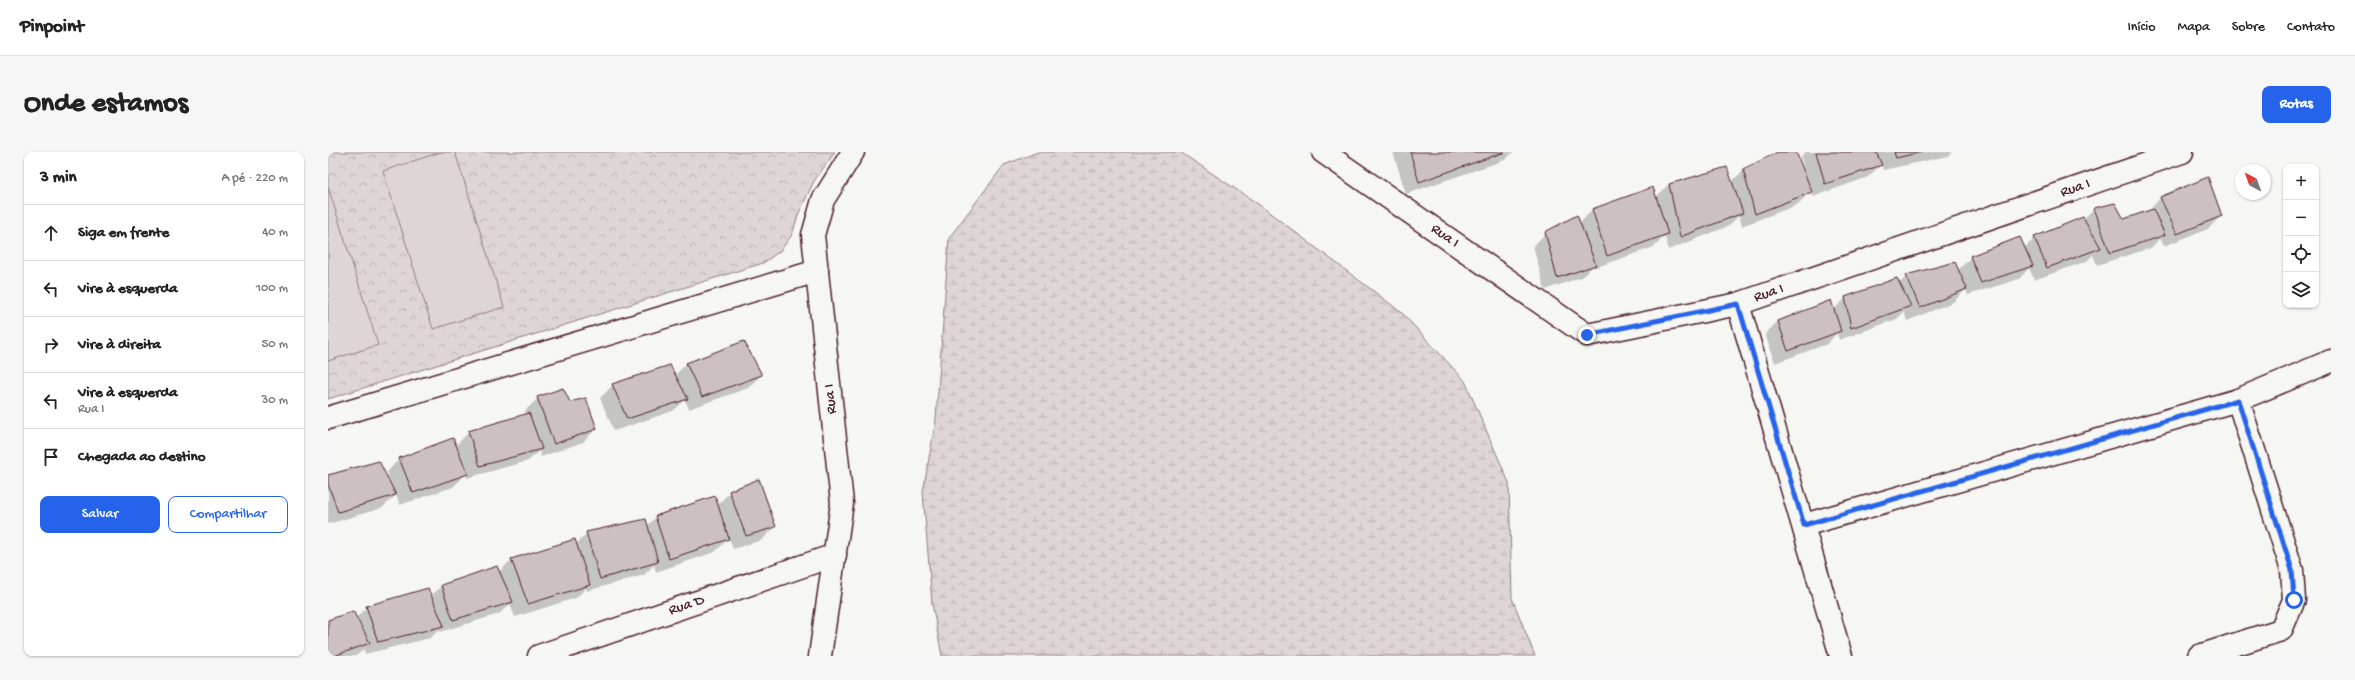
<!DOCTYPE html>
<html lang="pt">
<meta charset="utf-8">
<style>
body{margin:0;font-family:"Gochi Hand",sans-serif;background:#f6f6f6;color:#222}
.controls{position:absolute;right:12px;top:12px;display:grid;overflow:hidden;border-radius:8px;box-shadow:0 1px 3px #0004}
.controls button{width:36px;height:36px;display:grid;place-items:center;padding:0;border:0;border-bottom:1px solid #e0e0e0;background:#fff;color:#222;font:20px sans-serif}
.compass{position:absolute;left:1907px;top:12px;width:36px;height:36px;border-radius:50%;background:#fff;box-shadow:0 1px 3px #0004;rotate:319deg}
.stop{position:absolute;width:12px;height:12px;margin:-9px;border:3px solid #2563eb;border-radius:50%;background:#fff}
.stop.end{background:#2563eb;border-color:#fff;box-shadow:0 1px 4px #0008}
.list{margin:0;padding:0;list-style:none}
h2{display:flex;justify-content:space-between;align-items:center;height:52px;margin:0;padding:0 16px;font-size:17px}
h2 small{font-size:13px;font-weight:400;color:#767676}
.list li{display:grid;grid-template-columns:26px 1fr auto;gap:12px;align-items:center;box-sizing:border-box;height:56px;padding:0 16px;border-top:1px solid #e0e0e0}
.list b{display:block;font-size:15px;white-space:nowrap}
.list p{margin:0;font-size:13px;white-space:nowrap;color:#767676}
.list em{font-size:13px;font-style:normal;color:#767676}
.actions{display:flex;gap:8px;padding:12px 16px}
.actions a{flex:1;padding:9px 0;border:1px solid #2563eb;border-radius:8px;text-align:center;font-size:14px;color:#2563eb}
.actions .main{background:#2563eb;color:#fff}
.icon{flex:none;width:22px;height:22px;fill:none;stroke:currentColor;stroke-width:2;stroke-linecap:round;stroke-linejoin:round}
.map{position:relative;flex:none;width:2003px;height:504px;overflow:hidden;border-radius:8px}
header{display:flex;align-items:center;gap:24px;box-sizing:border-box;height:56px;padding:0 20px;background:#fff;border-bottom:1px solid #e0e0e0}
header strong{font-size:19px}
nav{display:flex;gap:22px;margin-inline-start:auto;font-size:14px}
.intro{display:flex;align-items:center;justify-content:space-between;box-sizing:border-box;height:96px;padding:0 24px}
h1{margin:0;font-size:28px}
.button{padding:10px 18px;border-radius:8px;background:#2563eb;color:#fff;font-size:14px;font-weight:700}
main{display:flex;gap:24px;padding:0 24px}
aside{flex:1;background:#fff;border-radius:8px;box-shadow:0 1px 3px #0004}
.map>svg:first-child{display:block}
.wetland{fill:url(#wetland-marsh);stroke:#947a80}
.park{fill:url(#park-crowns);stroke:#947a80}
.pitch{fill:#ddd6d5;stroke:#947a80}
.shadow{fill:#0003}
.building{fill:#ccc1c0;stroke:#4a1f2b}
.lines{fill:none;stroke-linecap:round;stroke-linejoin:round}
.street-casing{stroke:#4a1f2b;stroke-width:25}
.street{stroke:#f6f6f2;stroke-width:22}
.route{stroke:#2563eb;stroke-width:5}
.labels{text-anchor:middle;dominant-baseline:central;stroke-width:3.5;stroke-linejoin:round;paint-order:stroke}
.street-label{font-size:15px;fill:#4a1f2b;stroke:#f6f6f2}
</style>
<header>
<strong>Pinpoint</strong>
<nav><a>Início</a><a>Mapa</a><a>Sobre</a><a>Contato</a></nav>
</header>
<div class="intro"><h1>Onde estamos</h1><a class="button">Rotas</a></div>
<main>
<aside>
<h2>3 min<small>A pé · 220 m</small></h2>
<ul class="list">
<li><svg class="icon" aria-label="ahead" viewBox="0 0 24 24"><path d="M12 20V5M6 11l6-6 6 6"/></svg><div><b>Siga em frente</b></div><em>40 m</em></li>
<li><svg class="icon" aria-label="left" viewBox="0 0 24 24"><path d="M17 20v-9H6M10 6l-5 5 5 5"/></svg><div><b>Vire à esquerda</b></div><em>100 m</em></li>
<li><svg class="icon" aria-label="right" viewBox="0 0 24 24"><path d="M7 20v-9h11M14 6l5 5-5 5"/></svg><div><b>Vire à direita</b></div><em>50 m</em></li>
<li><svg class="icon" aria-label="left" viewBox="0 0 24 24"><path d="M17 20v-9H6M10 6l-5 5 5 5"/></svg><div><b>Vire à esquerda</b><p>Rua I</p></div><em>30 m</em></li>
<li><svg class="icon" aria-label="arrive" viewBox="0 0 24 24"><path d="M6 21V4h12l-3 4 3 4H6"/></svg><div><b>Chegada ao destino</b></div></li>
</ul>
<div class="actions"><a class="main">Salvar</a><a>Compartilhar</a></div>
</aside>
<div class="map">
<svg width="2003" height="504" viewBox="0 0 2003 504">
<defs>
<pattern id="wetland-marsh" width="20" height="14" patternUnits="userSpaceOnUse"><rect width="20" height="14" fill="#ddd6d5"/><path d="M1 5h8M5 5V1M11 12h8M15 12V8" fill="none" stroke="#bfb7b7"/></pattern>
<pattern id="park-crowns" width="20" height="18" patternUnits="userSpaceOnUse"><rect width="20" height="18" fill="#ddd6d5"/><path d="M2 6a3 3 0 1 1 6 0M12 15a3 3 0 1 1 6 0" fill="none" stroke="#bfb7b7"/></pattern>
</defs>
<rect width="100%" height="100%" fill="#f6f6f2"/>
<filter id="ink" filterUnits="userSpaceOnUse"><feTurbulence type="fractalNoise" baseFrequency=".025" numOctaves="2"/><feDisplacementMap in="SourceGraphic" scale="8" xChannelSelector="R" yChannelSelector="G"/><feConvolveMatrix kernelMatrix="1 2 1 2 8 2 1 2 1" color-interpolation-filters="sRGB"/></filter>
<g filter="url(#ink)">
<polygon class="wetland" points="710,0 852,0 930,52 1073,160 1137,229 1181,331 1184,446 1207,504 614,504 604,451 595,340 608,267 621,86 676,13"/>
<polygon class="park" points="0,0 507,0 486,29 470,63 464,83 452,99 435,111 0,247"/>
<g class="pitch">
<polygon points="113,0 127,0 176,155 105,177 55,19"/>
<polygon points="0,35 50,193 0,209"/>
</g>
<g class="shadow">
<polygon points="1065,0 1185,0 1177,8 1078,42"/>
<polygon points="1452,0 1467,0 1478,29 1473,5 1477,0 1624,0 1620,4 1555,18 1553,13 1540,25 1485,45 1483,39 1469,53 1414,74 1411,63 1401,74 1340,98 1337,84 1326,95 1266,116 1265,114 1254,125 1217,138 1205,94 1218,81 1251,72 1264,58 1324,36 1327,46 1341,32 1403,30 1416,18"/>
<polygon points="1832,46 1893,64 1880,77 1836,94 1832,86 1823,96 1769,113 1765,103 1759,109 1706,128 1701,116 1691,127 1640,143 1638,137 1625,150 1579,169 1576,160 1569,167 1511,188 1509,181 1499,192 1447,211 1437,182 1450,169 1503,149 1505,158 1518,146 1571,132 1579,124 1630,118 1643,105 1696,96 1707,86 1755,67 1766,57 1786,52 1795,69 1820,60"/>
<polygon points="359,211 433,223 420,236 361,257 357,248 345,259 286,279 272,246 285,233 346,224"/>
<polygon points="210,246 241,251 268,277 255,290 213,305 211,299 200,309 139,326 138,322 125,335 72,353 68,343 54,356 0,372 0,324 61,331 59,320 71,307 124,288 127,294 141,280 198,263 197,259"/>
<polygon points="402,340 447,375 434,388 405,397 401,386 387,400 328,420 326,413 316,423 259,439 258,436 248,446 187,465 182,452 171,462 112,480 111,478 102,486 37,502 36,497 28,504 0,504 0,469 28,466 39,455 103,444 113,434 169,415 171,420 183,408 248,392 259,381 319,374 328,365 389,353"/>
</g>
<g class="building">
<polygon points="1082,0 1177,0 1091,30"/>
<polygon points="1450,0 1468,0 1484,40 1427,62 1415,17"/>
<polygon points="1488,0 1548,0 1554,13 1497,32"/>
<polygon points="1566,0 1594,0 1568,6"/>
<polygon points="1399,15 1415,61 1352,85 1341,32"/>
<polygon points="1880,25 1894,64 1849,82 1832,45"/>
<polygon points="1325,35 1340,82 1279,104 1264,57"/>
<polygon points="1787,51 1796,67 1825,57 1837,83 1782,101 1766,56"/>
<polygon points="1249,63 1268,113 1229,126 1217,80"/>
<polygon points="1755,65 1773,96 1719,116 1706,85"/>
<polygon points="1692,85 1705,114 1653,131 1642,104"/>
<polygon points="1627,110 1639,137 1592,156 1578,123"/>
<polygon points="1569,126 1583,154 1523,176 1517,145"/>
<polygon points="1503,148 1513,179 1460,199 1450,169"/>
<polygon points="416,189 434,223 374,245 358,211"/>
<polygon points="342,213 360,247 299,267 284,232"/>
<polygon points="235,236 242,250 258,246 269,277 226,292 209,245"/>
<polygon points="201,261 214,297 152,314 140,279"/>
<polygon points="125,286 140,322 85,341 71,306"/>
<polygon points="51,309 68,343 10,360 0,332 0,323"/>
<polygon points="431,327 448,375 418,384 401,339"/>
<polygon points="387,344 401,387 341,407 327,364"/>
<polygon points="318,367 330,410 272,427 258,380"/>
<polygon points="247,387 262,433 200,452 183,407"/>
<polygon points="169,414 185,450 125,468 113,433"/>
<polygon points="100,436 116,474 50,490 38,454"/>
<polygon points="25,459 42,491 6,504 0,504 0,468"/>
</g>
<g class="lines">
<defs>
<g id="street">
<path id="s1" d="M995,0L1259,183L1410,152L1854,0"/>
<polyline points="1410,152 1513,504"/>
<polyline points="0,266 489,119"/>
<polyline points="1476,373 1910,248 2003,209"/>
<path id="s2" d="M211,504L507,403"/>
<polyline points="492,504 514,351 485,83 495,48 525,0"/>
<polyline points="1871,504 1953,478 1966,448 1964,418 1910,248"/>
</g>
</defs>
<use href="#street" class="street-casing"/>
<use href="#street" class="street"/>
</g>
</g>
<g class="lines" filter="url(#ink)">
<polyline class="route" points="1259,183 1410,152 1476,373 1910,248 1964,418 1966,448"/>
</g>
<g class="labels">
<g class="street-label">
<text stroke="none"><textPath href="#s1" startOffset="832">Rua I</textPath></text>
<text stroke="none"><textPath href="#s1" startOffset="148">Rua I</textPath></text>
<text stroke="none"><textPath href="#s1" startOffset="508">Rua I</textPath></text>
<text transform="translate(503 247) rotate(-96)">Rua I</text>
<text stroke="none"><textPath href="#s2" startOffset="156">Rua D</textPath></text>
</g>
</g>
</svg>
<div class="controls">
<button>+</button>
<button>−</button>
<button><svg class="icon" aria-label="locate" viewBox="0 0 24 24"><circle cx="12" cy="12" r="6"/><path d="M12 2v4M12 18v4M2 12h4M18 12h4"/></svg></button>
<button><svg class="icon" aria-label="layers" viewBox="0 0 24 24"><path d="M12 4l9 5-9 5-9-5zM3 14l9 5 9-5"/></svg></button>
</div>
<svg class="compass" viewBox="-18 -18 36 36"><path d="M0-13l5 13h-10z" fill="#e53935"/><path d="M0 13l5-13h-10z" fill="#767676"/></svg>
<div class="stop" style="left:1966px;top:448px"></div>
<div class="stop end" style="left:1259px;top:183px"></div>
</div>
</main>
